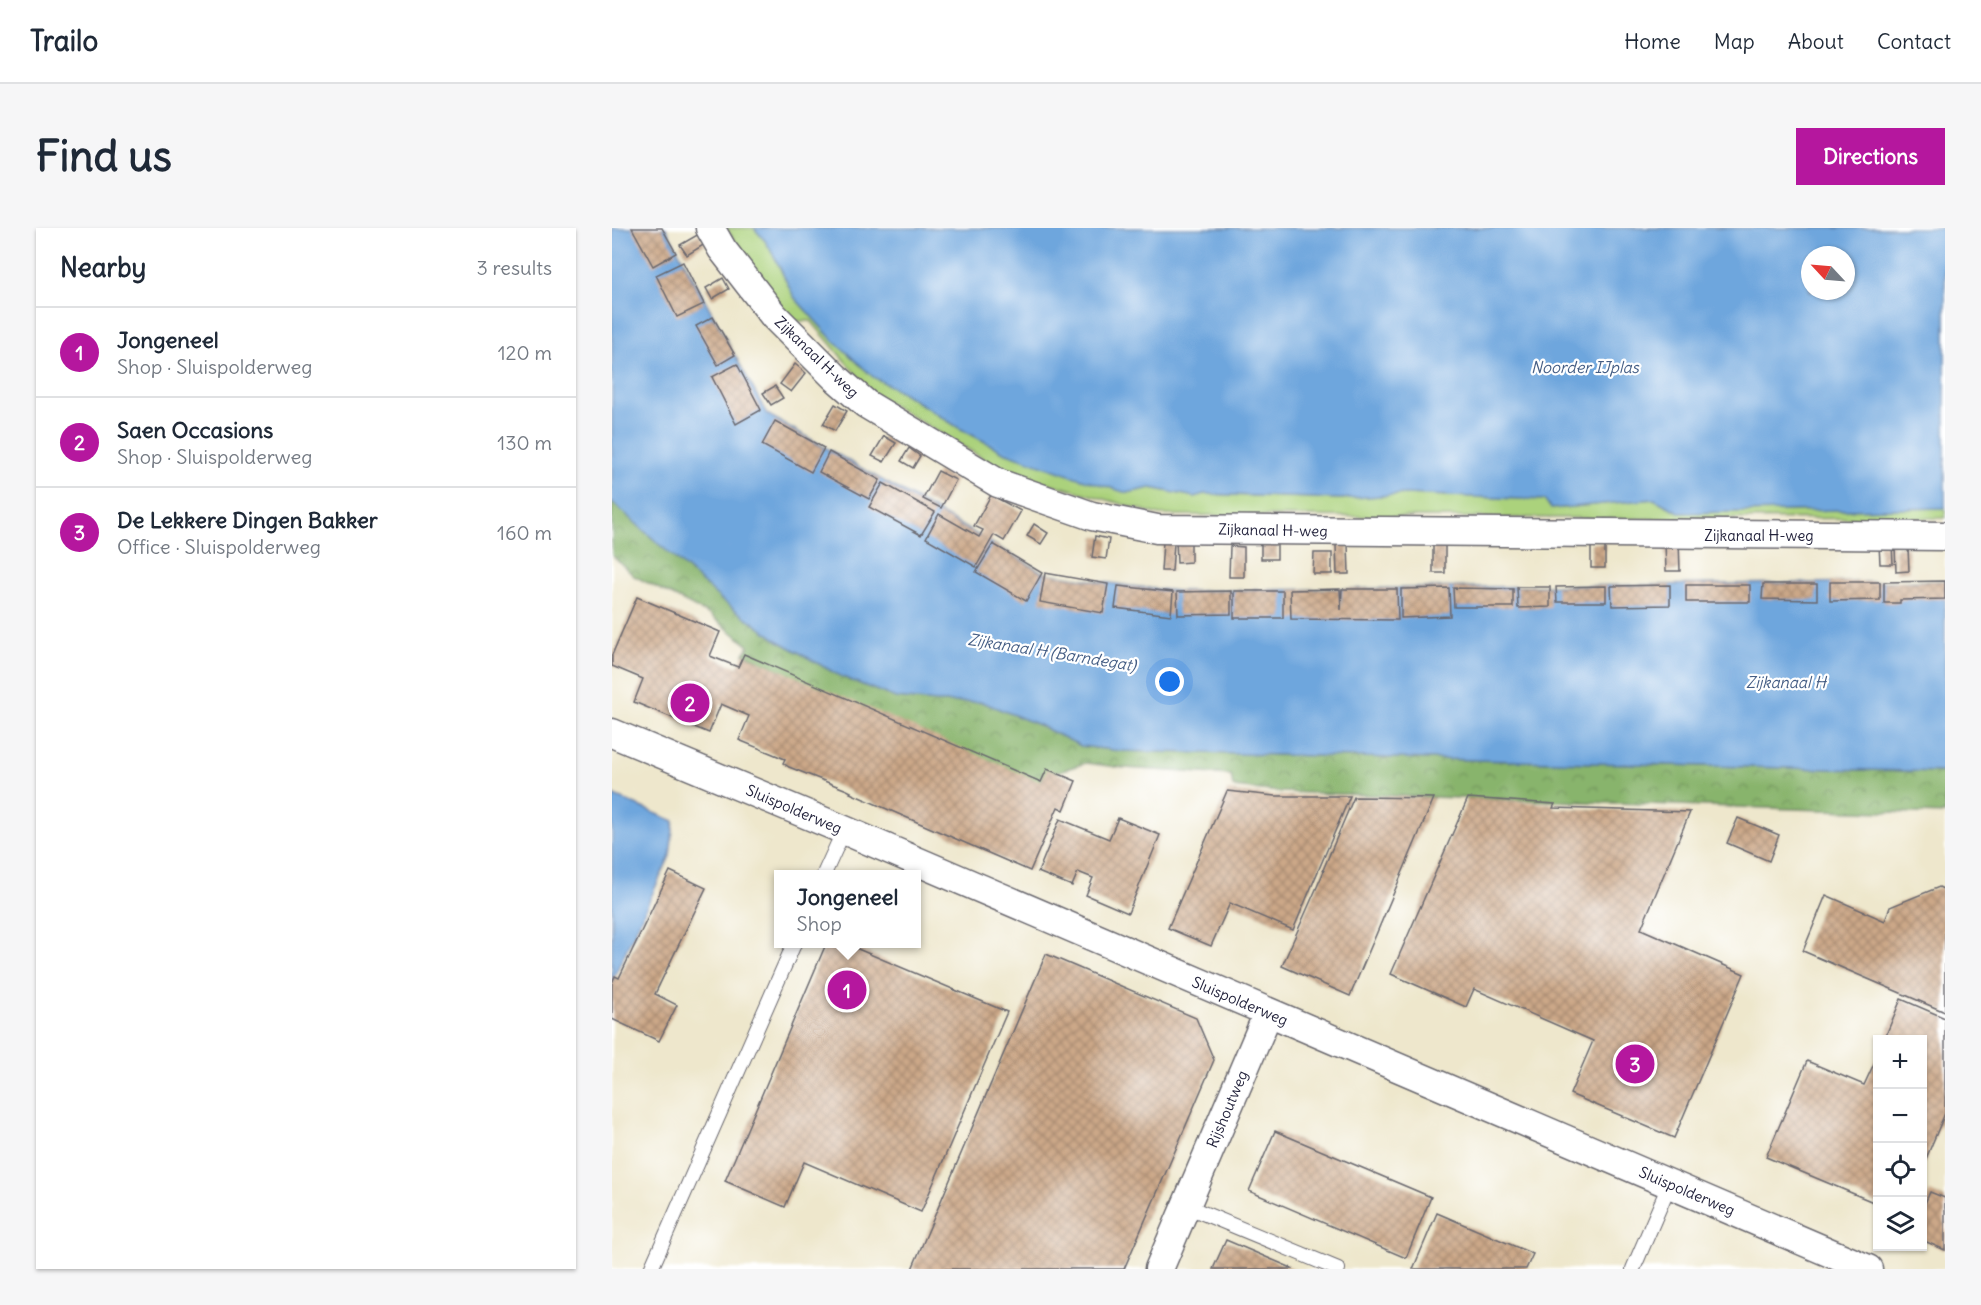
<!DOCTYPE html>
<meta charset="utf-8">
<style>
body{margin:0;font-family:Delius,sans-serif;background:#f6f6f7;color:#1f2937}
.controls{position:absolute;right:18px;bottom:18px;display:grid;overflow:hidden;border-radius:0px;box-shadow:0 2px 4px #0004}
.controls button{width:54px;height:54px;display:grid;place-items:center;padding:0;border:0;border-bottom:2px solid #e0e1e3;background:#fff;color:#1f2937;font:30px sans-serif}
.compass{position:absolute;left:1189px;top:18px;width:54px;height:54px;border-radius:50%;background:#fff;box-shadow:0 2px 4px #0004;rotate:296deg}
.you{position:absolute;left:558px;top:454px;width:21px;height:21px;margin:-15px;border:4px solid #fff;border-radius:50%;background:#1a73e8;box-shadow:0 0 0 9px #1a73e833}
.badge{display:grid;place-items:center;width:39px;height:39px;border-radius:50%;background:#b5179e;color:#fff;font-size:20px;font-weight:700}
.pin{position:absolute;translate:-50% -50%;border:3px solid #fff;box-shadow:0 2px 6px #0006}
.popup{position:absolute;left:162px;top:642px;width:147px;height:78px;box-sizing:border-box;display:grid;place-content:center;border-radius:0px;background:#fff;filter:drop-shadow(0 2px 4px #0005);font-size:20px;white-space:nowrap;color:#747a83}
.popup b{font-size:22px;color:#1f2937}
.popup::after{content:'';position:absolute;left:50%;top:100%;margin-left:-12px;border:12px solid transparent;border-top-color:#fff}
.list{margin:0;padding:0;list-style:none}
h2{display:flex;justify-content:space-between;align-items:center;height:78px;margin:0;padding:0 24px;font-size:26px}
h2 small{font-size:20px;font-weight:400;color:#747a83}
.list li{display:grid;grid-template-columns:39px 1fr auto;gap:18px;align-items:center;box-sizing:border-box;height:90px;padding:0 24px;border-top:2px solid #e0e1e3}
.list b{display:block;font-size:22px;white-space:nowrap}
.list p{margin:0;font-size:20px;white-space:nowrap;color:#747a83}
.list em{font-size:20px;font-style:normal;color:#747a83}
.icon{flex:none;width:33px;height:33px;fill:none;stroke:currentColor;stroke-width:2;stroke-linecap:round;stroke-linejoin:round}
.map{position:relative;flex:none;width:1333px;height:1041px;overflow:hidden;border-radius:0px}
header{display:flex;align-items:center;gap:36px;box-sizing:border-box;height:84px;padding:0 30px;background:#fff;border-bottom:2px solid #e0e1e3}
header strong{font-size:28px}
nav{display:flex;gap:33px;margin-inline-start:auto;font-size:21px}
.intro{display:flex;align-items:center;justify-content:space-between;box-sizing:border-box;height:144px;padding:0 36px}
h1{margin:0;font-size:42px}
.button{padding:15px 27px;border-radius:0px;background:#b5179e;color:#fff;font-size:21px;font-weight:700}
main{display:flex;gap:36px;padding:0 36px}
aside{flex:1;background:#fff;border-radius:0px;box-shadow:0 2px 4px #0004}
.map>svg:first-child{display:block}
.green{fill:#abd27c;stroke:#667a5c;stroke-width:1.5}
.forest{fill:url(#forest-crowns);stroke:#556b54;stroke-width:1.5}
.water{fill:#6ea6dd;stroke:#48648c;stroke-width:1.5;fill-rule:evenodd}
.building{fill:url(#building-cross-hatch)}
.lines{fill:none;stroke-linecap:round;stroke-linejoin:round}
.lane-casing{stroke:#69676e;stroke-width:16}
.street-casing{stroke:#69676e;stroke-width:31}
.lane{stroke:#fff;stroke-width:14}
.street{stroke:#fff;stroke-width:28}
.labels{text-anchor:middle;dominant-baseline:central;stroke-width:4.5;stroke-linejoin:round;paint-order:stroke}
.street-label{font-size:15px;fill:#22223b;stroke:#fff}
.water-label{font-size:16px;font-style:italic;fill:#445d84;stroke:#fff}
</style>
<header>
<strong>Trailo</strong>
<nav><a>Home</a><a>Map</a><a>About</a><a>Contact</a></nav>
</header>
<div class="intro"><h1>Find us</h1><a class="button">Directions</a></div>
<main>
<aside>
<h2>Nearby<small>3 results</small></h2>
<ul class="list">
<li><span class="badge">1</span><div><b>Jongeneel</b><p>Shop · Sluispolderweg</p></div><em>120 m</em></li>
<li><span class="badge">2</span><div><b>Saen Occasions</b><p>Shop · Sluispolderweg</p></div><em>130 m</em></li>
<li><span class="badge">3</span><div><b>De Lekkere Dingen Bakker</b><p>Office · Sluispolderweg</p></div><em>160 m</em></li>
</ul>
</aside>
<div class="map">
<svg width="1333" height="1041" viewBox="0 0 1333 1041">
<defs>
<pattern id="forest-crowns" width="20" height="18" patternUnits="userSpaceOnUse" patternTransform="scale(1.5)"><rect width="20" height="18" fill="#88b46c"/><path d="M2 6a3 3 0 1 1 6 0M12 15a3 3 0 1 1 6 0" fill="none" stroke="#6f925a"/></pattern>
<pattern id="building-cross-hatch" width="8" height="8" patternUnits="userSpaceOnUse" patternTransform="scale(1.5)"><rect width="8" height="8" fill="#cca888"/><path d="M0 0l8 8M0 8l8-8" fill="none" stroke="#a58870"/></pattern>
</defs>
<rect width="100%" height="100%" fill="#fff"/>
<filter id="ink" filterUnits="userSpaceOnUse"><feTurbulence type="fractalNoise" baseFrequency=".0167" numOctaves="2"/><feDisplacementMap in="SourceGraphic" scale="12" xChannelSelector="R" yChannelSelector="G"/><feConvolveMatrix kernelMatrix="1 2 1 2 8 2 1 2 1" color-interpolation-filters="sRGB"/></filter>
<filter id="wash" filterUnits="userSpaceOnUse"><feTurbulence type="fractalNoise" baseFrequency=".008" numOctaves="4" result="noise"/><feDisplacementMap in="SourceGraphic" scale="24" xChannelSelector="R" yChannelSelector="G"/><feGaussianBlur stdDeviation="1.35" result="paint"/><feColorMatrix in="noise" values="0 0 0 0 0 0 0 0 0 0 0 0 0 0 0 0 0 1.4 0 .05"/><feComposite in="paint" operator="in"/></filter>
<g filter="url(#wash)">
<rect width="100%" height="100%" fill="#eee7cc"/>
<polygon class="green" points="114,0 142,0 154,14 165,34 182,69 218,109 261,149 291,165 347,200 392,224 515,265 539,260 583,269 592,266 728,271 794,266 933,272 940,281 1042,271 1069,285 1333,280 1333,290 1080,291 548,287 391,242 260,165 199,93 178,93"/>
<polygon class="forest" points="0,274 111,373 167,413 228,448 284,470 325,474 370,474 427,497 469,518 509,523 1333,544 1333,586 668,564 621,559 619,547 512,540 474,535 431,548 424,559 132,426 137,418 98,387 22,348 0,327"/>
<g class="water">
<polygon points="0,0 54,0 155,186 432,345 518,358 566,363 1333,353 1333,544 509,523 469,518 427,497 370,474 325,474 284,470 228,448 167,413 111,373 0,274"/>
<path d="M142,0H1333V280L1069,285L1042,271L939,281L933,272L794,266L728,271L592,266L583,269L539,260L515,265L454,246L392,224L347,200L291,165L261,149L218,109L182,69L165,34L154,14ZM1198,27H1234V63H1198Z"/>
<polygon points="0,567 62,593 58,628 0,753"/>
</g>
<g id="blocks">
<g class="building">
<polygon points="20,0 50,0 64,25 41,38"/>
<polygon points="87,6 93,16 75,27 68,17"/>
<polygon points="71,34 92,76 65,89 44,47"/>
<polygon points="111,50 117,61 100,71 94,60"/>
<polygon points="101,89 123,127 106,137 84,98"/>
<polygon points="125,136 149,182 124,196 100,149"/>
<polygon points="183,136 194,145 179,164 168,156"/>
<polygon points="163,158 171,170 159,177 151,165"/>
<polygon points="223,176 235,183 223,203 211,196"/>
<polygon points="163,193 212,220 199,244 150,217"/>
<polygon points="272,208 284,215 272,234 260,228"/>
<polygon points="297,220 308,228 301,240 289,233"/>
<polygon points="217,224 268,252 257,271 207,244"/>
<polygon points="326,243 344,252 329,280 311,271"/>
<polygon points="271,255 323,284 309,307 257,279"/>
<polygon points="379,267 409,283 392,313 382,307 364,339 314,310 327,286 367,309 371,302 362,298"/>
<polygon points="422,296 436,305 429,316 415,308"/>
<polygon points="483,308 497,311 494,331 480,329"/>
<polygon points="564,311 579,311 579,334 565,335"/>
<polygon points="1067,313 1068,343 1054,343 1053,314"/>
<polygon points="551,314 562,315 560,343 549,343"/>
<rect x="979" y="315" width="14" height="25"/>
<polygon points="381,316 430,345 414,373 364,344"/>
<rect x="649" y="316" width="16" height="15"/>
<polygon points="736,316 737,346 725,346 724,317"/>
<rect x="821" y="316" width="12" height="29"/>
<polygon points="1267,316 1280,316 1281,336 1268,336"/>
<polygon points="618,318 632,319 632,349 617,349"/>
<polygon points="1283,319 1296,319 1297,343 1284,344"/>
<polygon points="702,325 720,325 720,346 701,346"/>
<polygon points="433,345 496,356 491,385 428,374"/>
<polygon points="1333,353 1333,371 1288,372 1288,375 1272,375 1272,354"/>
<polygon points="1218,354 1268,354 1268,372 1218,373"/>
<polygon points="1151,356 1205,356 1205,372 1150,371"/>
<polygon points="1058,357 1058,377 1000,378 999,358"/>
<rect x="1074" y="357" width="64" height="17"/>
<polygon points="506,358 561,364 559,387 503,380"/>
<polygon points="994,358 994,374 945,374 944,359"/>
<polygon points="905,359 938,359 938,379 906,380"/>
<polygon points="837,360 838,388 789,390 789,361"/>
<polygon points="841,360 901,361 901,379 842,379"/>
<polygon points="728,361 729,382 730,361 785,361 786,392 679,391 678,362"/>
<polygon points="619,363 619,386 566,387 565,364"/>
<rect x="622" y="363" width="49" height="27"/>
<polygon points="25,369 108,404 98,428 126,439 132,426 429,554 435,541 464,553 452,582 446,579 418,643 238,565 239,564 235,562 177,539 171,535 173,531 127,512 137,488 109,476 97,505 22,474 31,451 0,438 0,427"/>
<polygon points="615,563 663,568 738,568 681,702 618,675 599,718 556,700"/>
<polygon points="742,569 822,570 738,768 670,738 712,643 711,642"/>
<polygon points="856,570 943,576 941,580 1078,584 1029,701 1132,746 1062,910 958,866 981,813 862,761 854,779 779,746"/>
<polygon points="506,590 548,607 516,685 474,667 481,650 466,644 460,658 426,644 448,591 497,611"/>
<polygon points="1126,590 1167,607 1157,633 1115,615"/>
<polygon points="58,643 94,660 43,766 65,777 47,813 0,791 0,755 3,748 7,750"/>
<polygon points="1327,659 1333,662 1333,784 1191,723 1214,667 1273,693 1278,679"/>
<polygon points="214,716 234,716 395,784 309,984 192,934 173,979 113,953"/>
<polygon points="434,726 584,790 602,832 551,951 512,1041 300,1041"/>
<polygon points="1289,771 1333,790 1333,885 1311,938 1310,812 1272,812"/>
<polygon points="1266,827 1266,976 1154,929 1195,833 1252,857"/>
<polygon points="663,903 819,969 794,1030 637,963"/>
<polygon points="1318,964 1333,970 1333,1022 1310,1012 1310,982"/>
<polygon points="825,985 921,1026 914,1041 801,1041"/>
<polygon points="614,1012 668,1035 682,1041 601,1041"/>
</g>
</g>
</g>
<g filter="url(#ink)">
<use href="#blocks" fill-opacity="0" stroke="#69676e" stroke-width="1.5"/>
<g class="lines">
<defs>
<g id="lane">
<polyline points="212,646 232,602"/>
<polyline points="574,978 726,1041"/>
<polyline points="39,1041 182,716"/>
<polyline points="1021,1041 1058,955"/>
</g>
<g id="street">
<polyline points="98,0 110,21 162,88 223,149 254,176 386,255 480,288 545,301 1333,308"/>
<polyline points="0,505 232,602 1256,1041"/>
<polyline points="547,1041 656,785"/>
</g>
</defs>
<use href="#lane" class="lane-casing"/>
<use href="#street" class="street-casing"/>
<use href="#lane" class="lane"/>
<use href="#street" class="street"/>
</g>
</g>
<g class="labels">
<g class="street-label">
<text transform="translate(205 129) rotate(44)">Zijkanaal H-weg</text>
<text transform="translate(661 302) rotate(1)">Zijkanaal H-weg</text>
<text x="1147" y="307">Zijkanaal H-weg</text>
<text transform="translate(182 581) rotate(23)">Sluispolderweg</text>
<text transform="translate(628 773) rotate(23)">Sluispolderweg</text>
<text transform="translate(615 881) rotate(-67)">Rijshoutweg</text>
<text transform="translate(1075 963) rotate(23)">Sluispolderweg</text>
</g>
<g class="water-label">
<text x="973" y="139">Noorder IJplas</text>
<text transform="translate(440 424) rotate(9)">Zijkanaal H (Barndegat)</text>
<text x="1174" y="454">Zijkanaal H</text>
</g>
</g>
</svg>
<div class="controls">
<button>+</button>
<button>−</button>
<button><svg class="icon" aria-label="locate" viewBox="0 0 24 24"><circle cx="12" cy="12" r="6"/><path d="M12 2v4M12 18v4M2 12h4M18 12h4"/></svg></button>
<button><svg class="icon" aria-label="layers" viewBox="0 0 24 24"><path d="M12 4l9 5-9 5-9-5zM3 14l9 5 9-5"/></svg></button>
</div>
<svg class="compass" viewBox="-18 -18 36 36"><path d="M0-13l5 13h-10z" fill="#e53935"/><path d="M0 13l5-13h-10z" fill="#747a83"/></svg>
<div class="you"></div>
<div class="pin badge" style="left:235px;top:762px">1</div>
<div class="popup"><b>Jongeneel</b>Shop</div>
<div class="pin badge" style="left:78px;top:475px">2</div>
<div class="pin badge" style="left:1023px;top:836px">3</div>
</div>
</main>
